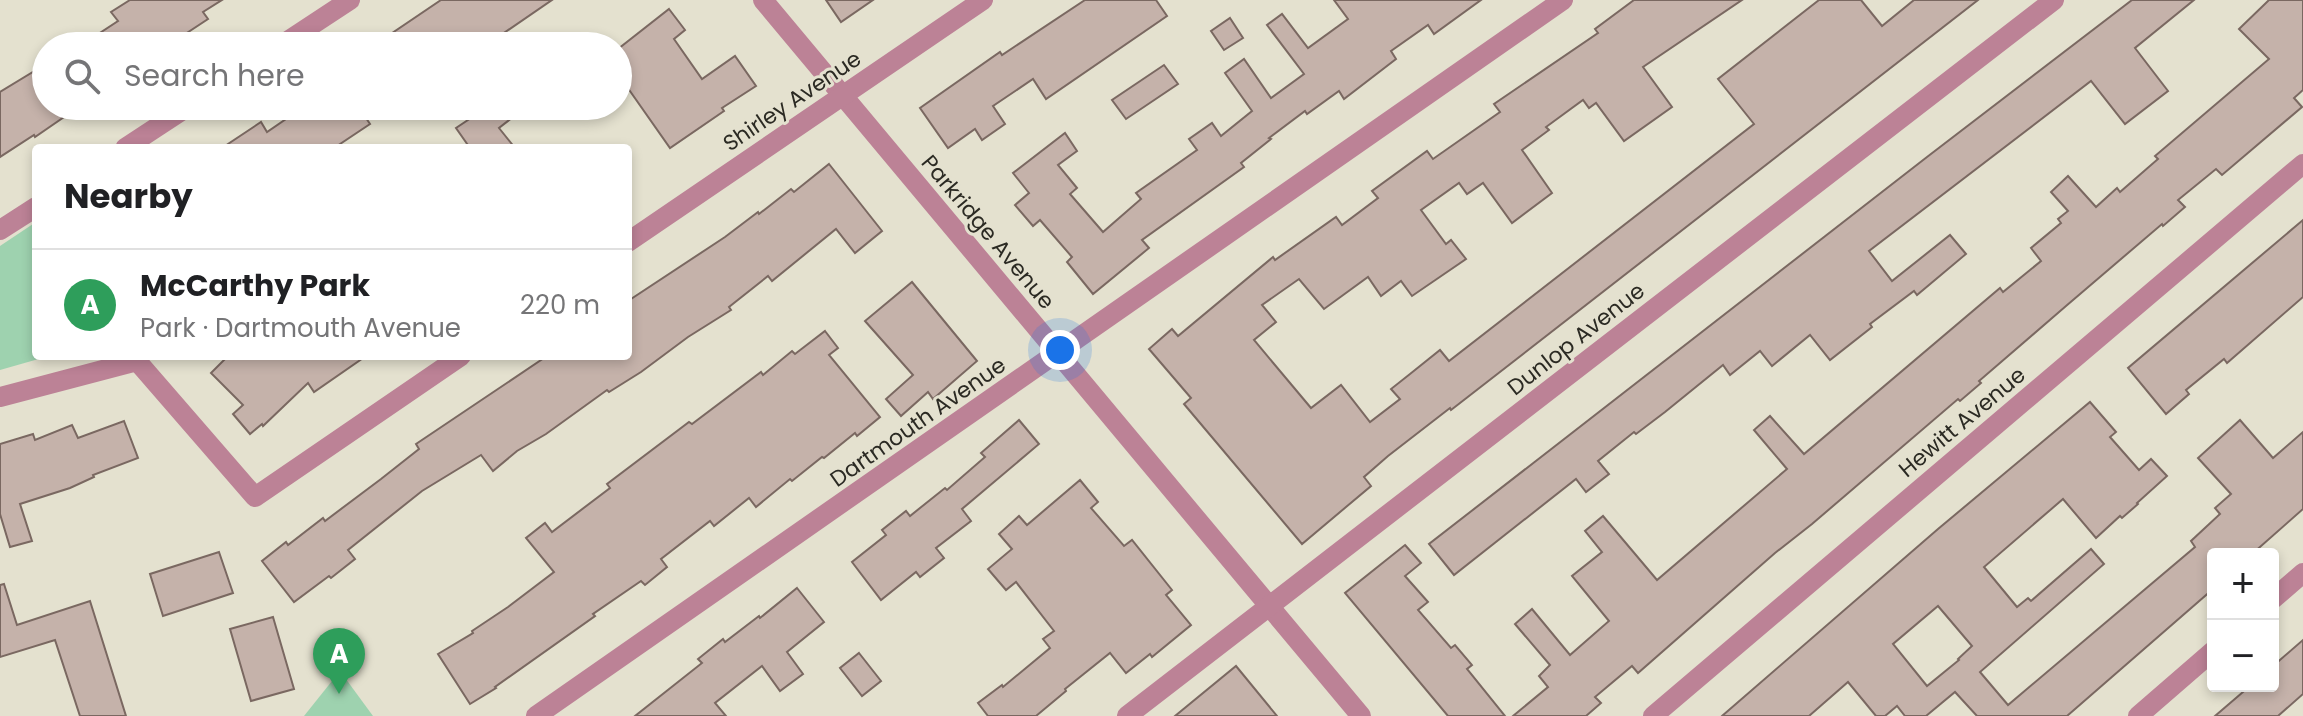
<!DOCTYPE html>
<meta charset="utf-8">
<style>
body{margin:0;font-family:Poppins,sans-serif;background:#f2f2f2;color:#202124}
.controls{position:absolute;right:24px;bottom:24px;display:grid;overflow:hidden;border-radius:8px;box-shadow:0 4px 12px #0003}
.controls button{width:72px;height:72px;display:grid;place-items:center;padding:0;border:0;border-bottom:2px solid #e0e0e0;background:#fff;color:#202124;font:40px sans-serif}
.you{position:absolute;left:1060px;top:350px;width:28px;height:28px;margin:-20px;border:6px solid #fff;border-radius:50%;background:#1a73e8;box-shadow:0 0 0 12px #1a73e833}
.badge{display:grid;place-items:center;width:52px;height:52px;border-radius:50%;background:#0b55a4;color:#fff;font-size:26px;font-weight:700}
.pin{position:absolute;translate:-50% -66px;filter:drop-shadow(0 2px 4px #0008)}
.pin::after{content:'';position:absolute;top:42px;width:28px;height:24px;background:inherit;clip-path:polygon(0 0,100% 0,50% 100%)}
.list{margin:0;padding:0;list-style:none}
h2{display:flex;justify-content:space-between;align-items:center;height:104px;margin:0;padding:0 32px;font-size:34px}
h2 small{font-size:26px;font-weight:400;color:#757577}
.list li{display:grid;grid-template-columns:52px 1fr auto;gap:24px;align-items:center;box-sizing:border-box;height:112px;padding:0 32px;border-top:2px solid #e0e0e0}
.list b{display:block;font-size:30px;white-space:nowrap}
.list p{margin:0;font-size:26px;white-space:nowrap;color:#757577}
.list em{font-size:26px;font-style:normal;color:#757577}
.icon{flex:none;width:44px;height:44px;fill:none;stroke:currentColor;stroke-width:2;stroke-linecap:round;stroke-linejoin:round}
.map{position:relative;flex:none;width:2303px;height:716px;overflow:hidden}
.search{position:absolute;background:#fff;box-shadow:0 4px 12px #0003;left:32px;top:32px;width:600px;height:88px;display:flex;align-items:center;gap:20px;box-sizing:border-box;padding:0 28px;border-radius:44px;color:#757577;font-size:30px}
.panel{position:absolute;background:#fff;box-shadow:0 4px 12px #0003;left:32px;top:144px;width:600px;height:216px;border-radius:8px}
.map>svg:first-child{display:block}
.green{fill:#9ed2af}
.building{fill:#c5b2aa;stroke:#7a6861;stroke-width:2;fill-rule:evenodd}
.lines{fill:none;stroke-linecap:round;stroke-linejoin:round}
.street{stroke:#bc8296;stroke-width:20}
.labels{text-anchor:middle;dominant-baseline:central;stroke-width:6;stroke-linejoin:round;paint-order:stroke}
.street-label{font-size:22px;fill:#2b2a23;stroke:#e4e1cf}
</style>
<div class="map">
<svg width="2303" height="716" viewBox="0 0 2303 716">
<rect width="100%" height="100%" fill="#e4e1cf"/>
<g class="green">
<polygon points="36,222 36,356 49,356 0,370 0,246"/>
<polygon points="340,671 373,716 304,716"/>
</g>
<g class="building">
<polygon points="130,0 222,0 203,12 208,19 167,46 80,46 118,21 111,12"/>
<polygon points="441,0 552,0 485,46 373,46"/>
<polygon points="826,0 873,0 841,22"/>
<polygon points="1085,0 1156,0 1167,16 1046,99 1033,79 993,106 1005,124 982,140 975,129 948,148 920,108 1000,52 1002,55"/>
<polygon points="1334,0 1481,0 1434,34 1428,25 1391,51 1396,59 1344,99 1339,91 1307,114 1305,111 1269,138 1271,139 1241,163 1244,167 1142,240 1149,248 1093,294 1067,262 1072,257 1040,220 1033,226 1015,205 1029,193 1013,173 1065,133 1077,151 1058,165 1077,188 1070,194 1103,232 1141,199 1136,193 1197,150 1189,139 1212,123 1221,136 1252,111 1225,73 1244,59 1271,98 1304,74 1267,25 1282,14 1308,48 1348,19"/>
<polygon points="1634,0 1742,0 1643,67 1672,107 1624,141 1596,103 1589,108 1583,100 1546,127 1549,130 1522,150 1552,193 1512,223 1483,183 1467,194 1459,183 1421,210 1446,244 1451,240 1466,259 1412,296 1401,281 1381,296 1368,277 1324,309 1299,279 1262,305 1276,322 1254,340 1311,408 1341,385 1370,422 1400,399 1391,389 1410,374 1440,350 1449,361 1754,124 1718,79 1819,0 1861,0 1882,26 1914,0 1978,0 1451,410 1450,408 1388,456 1364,477 1371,486 1302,544 1184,404 1191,398 1149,349 1172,329 1178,336 1273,257 1275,260 1336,217 1342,225 1378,198 1372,191 1427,151 1433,159 1500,112 1494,104 1598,33 1595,29"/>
<polygon points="2132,0 2194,0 2135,48 2168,91 2125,124 2091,81 1869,251 1892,281 1950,235 1966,254 1917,295 1914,291 1870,324 1872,327 1830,360 1810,335 1772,366 1760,351 1730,375 1723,365 1665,412 1636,434 1634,432 1598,461 1609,474 1586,492 1576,479 1454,575 1429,544 1927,157"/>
<polygon points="2269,0 2303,0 2303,90 2294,98 2302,107 2222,175 2216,169 2178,200 2185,207 2163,226 2162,224 2066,306 1979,381 1981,383 1960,401 1958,399 1812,524 1775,553 1638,673 1632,666 1595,697 1601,703 1586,716 1513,716 1548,687 1539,676 1550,665 1515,624 1532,609 1570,655 1609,621 1572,576 1602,552 1585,531 1603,516 1657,580 1787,469 1754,430 1770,416 1804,454 2000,288 2003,292 2041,261 2031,248 2061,223 2058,219 2068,211 2051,192 2068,176 2096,207 2117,188 2120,192 2158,159 2155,156 2269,59 2239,29"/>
<polygon points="669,9 685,30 674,39 702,79 735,56 756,86 722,108 724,111 670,148 618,74 618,49"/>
<polygon points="1230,18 1243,38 1224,50 1211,31"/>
<polygon points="46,64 46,106 80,106 35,137 34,135 0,157 0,92"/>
<polygon points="1164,65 1178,84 1126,119 1112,100"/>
<polygon points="305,106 358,106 370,124 334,148 222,148 261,122 267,132"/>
<polygon points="489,106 527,106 499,128 515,148 470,148 456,128"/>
<polygon points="829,164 882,231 855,253 836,229 772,281 768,276 729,307 731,310 688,337 641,372 609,392 607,390 546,434 517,451 493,471 481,455 422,491 348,550 355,559 331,578 329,576 294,602 262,561 286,542 288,545 323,518 325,521 381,479 419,449 416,444 547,356 628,356 628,301 725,237 758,212 759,214 791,189 794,192"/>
<polygon points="2303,220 2303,297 2227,363 2224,359 2186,390 2189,394 2166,414 2128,368"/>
<polygon points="912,282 977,361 933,399 928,392 901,416 886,399 913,375 865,321"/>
<polygon points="825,331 838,348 829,355 880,417 857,436 855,433 824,458 822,457 792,481 790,479 756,507 749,498 714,526 710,521 661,559 667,567 645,585 641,581 593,614 595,616 495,687 496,688 470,704 438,654 473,633 472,631 508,607 554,572 526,538 545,523 552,532 610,488 607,484 689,422 692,424 761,372 763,375 792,351 795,354"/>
<polygon points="228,356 366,356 314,392 308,383 263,426 262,424 250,434 233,414 243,405 211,373"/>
<path d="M2090,402L2116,432L2110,437L2139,470L2151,459L2167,476L2137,503L2138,504L2122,518L2120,516L2096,538L2063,499L1984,567L2017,607L2028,598L2031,601L2091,549L2104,564L1980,672L2008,705L2195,547L2191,541L2220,514L2215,508L2231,494L2198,458L2240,420L2273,458L2303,432V509L2252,554H2213V589L2067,716H1977L1955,692L1926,716H1905L1897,706L1885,716H1876L1848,682L1809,716H1722L1938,529ZM1938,606L1972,646L1958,659L1959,660L1927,686L1893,644Z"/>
<polygon points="1019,420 1039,444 962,509 971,521 936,548 944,558 920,577 916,572 881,600 852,562 886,535 882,530 906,511 910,516 945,488 947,490 985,457 981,453"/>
<polygon points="124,421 138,458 93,475 94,477 70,488 20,504 32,541 10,547 0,514 0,444 33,434 35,440 72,425 78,438"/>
<polygon points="1080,480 1098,502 1091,508 1124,546 1132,540 1172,590 1166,595 1191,625 1152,657 1150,654 1126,673 1110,653 1065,689 1066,691 1036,716 988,716 978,703 1002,685 1003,687 1050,648 1043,639 1054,631 1016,582 1006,590 988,569 1012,549 999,534 1019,516 1027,525"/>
<polygon points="1405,545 1421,563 1405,576 1428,602 1418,610 1451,648 1455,645 1472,665 1467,669 1505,716 1448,716 1345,593"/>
<polygon points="219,552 233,593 163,616 150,574"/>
<polygon points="4,584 17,625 90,601 126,716 80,716 55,640 0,657 0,585"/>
<polygon points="797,588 824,622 787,652 803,674 780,691 762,666 715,703 726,716 635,716 702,663 698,659 723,639 725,642 759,616 760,618"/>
<polygon points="273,617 294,689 251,701 230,629"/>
<polygon points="2303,640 2303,694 2278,716 2215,716 2250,686 2273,686 2273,666"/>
<polygon points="859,653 881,681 862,696 840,668"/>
<polygon points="1236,666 1277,716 1175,716"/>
</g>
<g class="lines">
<g class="street">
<polyline points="763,0 1361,716"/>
<polyline points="280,46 350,0"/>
<polyline points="125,148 189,106"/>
<polyline points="0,230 36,207"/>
<polyline points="628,242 983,0"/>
<polyline points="0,397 137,361 255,497 461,356"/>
<polyline points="2273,599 2303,573"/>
<polyline points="536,716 1563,0"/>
<polyline points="1127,716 2054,0"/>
<polyline points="1653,716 2303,164"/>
<polyline points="2138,716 2213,651"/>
</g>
</g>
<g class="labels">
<g class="street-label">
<text transform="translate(792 101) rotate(-34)">Shirley Avenue</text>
<text transform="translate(988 232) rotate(50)">Parkridge Avenue</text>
<text transform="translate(1576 339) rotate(-38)">Dunlop Avenue</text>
<text transform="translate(918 422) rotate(-35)">Dartmouth Avenue</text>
<text transform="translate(1962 422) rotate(-40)">Hewitt Avenue</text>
</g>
</g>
</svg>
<div class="controls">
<button>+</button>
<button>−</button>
</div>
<div class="you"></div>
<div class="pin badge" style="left:339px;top:694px;background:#2e9e5b">A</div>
<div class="search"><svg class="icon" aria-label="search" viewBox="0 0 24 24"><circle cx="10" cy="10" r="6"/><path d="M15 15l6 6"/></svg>Search here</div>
<section class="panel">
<h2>Nearby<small></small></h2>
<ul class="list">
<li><span class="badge" style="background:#2e9e5b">A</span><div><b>McCarthy Park</b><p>Park · Dartmouth Avenue</p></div><em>220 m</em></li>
</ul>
</section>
</div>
